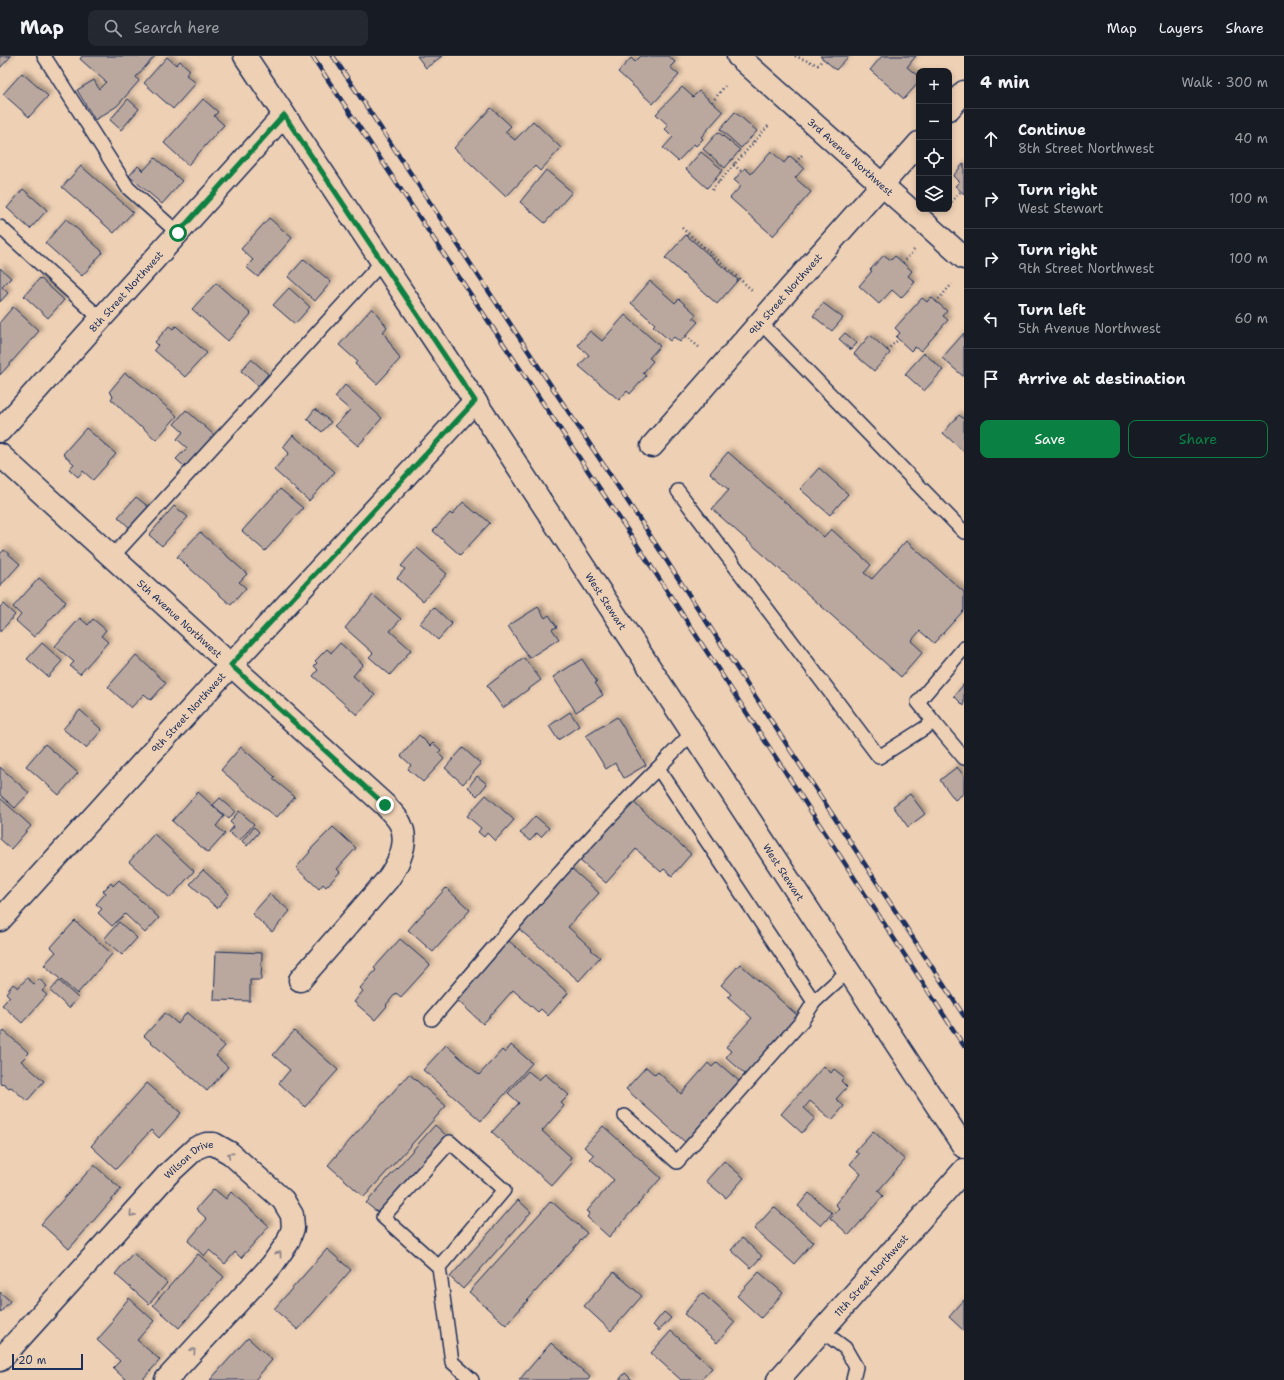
<!DOCTYPE html>
<meta charset="utf-8">
<style>
body{margin:0;font-family:"Shantell Sans",sans-serif;background:#242831;color:#f1f3f6}
.controls{position:absolute;right:12px;top:12px;display:grid;overflow:hidden;border-radius:8px;box-shadow:0 2px 6px #0003}
.controls button{width:36px;height:36px;display:grid;place-items:center;padding:0;border:0;border-bottom:1px solid #363941;background:#171b24;color:#f1f3f6;font:20px sans-serif}
.scale{position:absolute;left:12px;bottom:10px;width:71px;box-sizing:border-box;padding-left:4px;border:2px solid #1b2f5e;border-top:0;font-size:11px;line-height:14px;white-space:nowrap;color:#1b2f5e;-webkit-text-stroke:3px #eed0b4;paint-order:stroke}
.stop{position:absolute;width:12px;height:12px;margin:-9px;border:3px solid #0b8043;border-radius:50%;background:#fff}
.stop.end{background:#0b8043;border-color:#fff;box-shadow:0 1px 4px #0008}
.list{margin:0;padding:0;list-style:none}
h2{display:flex;justify-content:space-between;align-items:center;height:52px;margin:0;padding:0 16px;font-size:17px}
h2 small{font-size:13px;font-weight:400;color:#9ea1a6}
.list li{display:grid;grid-template-columns:26px 1fr auto;gap:12px;align-items:center;box-sizing:border-box;height:60px;padding:0 16px;border-top:1px solid #363941}
.list b{display:block;font-size:15px;white-space:nowrap}
.list p{margin:0;font-size:13px;white-space:nowrap;color:#9ea1a6}
.list em{font-size:13px;font-style:normal;color:#9ea1a6}
.actions{display:flex;gap:8px;padding:12px 16px}
.actions a{flex:1;padding:9px 0;border:1px solid #0b8043;border-radius:8px;text-align:center;font-size:14px;color:#0b8043}
.actions .main{background:#0b8043;color:#fff}
.icon{flex:none;width:22px;height:22px;fill:none;stroke:currentColor;stroke-width:2;stroke-linecap:round;stroke-linejoin:round}
.map{position:relative;flex:none;width:964px;height:1324px;overflow:hidden}
header{display:flex;align-items:center;gap:24px;box-sizing:border-box;height:56px;padding:0 20px;background:#171b24;border-bottom:1px solid #363941}
header strong{font-size:19px}
nav{display:flex;gap:22px;margin-inline-start:auto;font-size:14px}
.search{width:280px;height:36px;background:#242831;display:flex;align-items:center;gap:10px;box-sizing:border-box;padding:0 14px;border-radius:8px;color:#9ea1a6;font-size:15px}
main{display:flex}
aside{flex:1;background:#171b24}
.map>svg:first-child{display:block}
.building{fill:#baa89f;stroke:#1b2f5e;filter:url(#shadow)}
.lines{fill:none;stroke-linecap:round;stroke-linejoin:round}
.lane-casing{stroke:#1b2f5e;stroke-width:16}
.street-casing{stroke:#1b2f5e;stroke-width:25}
.secondary-casing{stroke:#1b2f5e;stroke-width:25}
.path{stroke:#1b2f5e;stroke-width:2.5;stroke-dasharray:1 3;stroke-linecap:butt}
.lane{stroke:#eed0b4;stroke-width:13}
.street{stroke:#eed0b4;stroke-width:22}
.secondary{stroke:#eed0b4;stroke-width:22}
.rail-casing{stroke:#1b2f5e;stroke-width:4.5}
.rail{stroke:#eed0b4;stroke-width:3;stroke-dasharray:9;stroke-linecap:butt}
.oneway{stroke:#848089}
.route{stroke:#0b8043;stroke-width:5}
.labels{text-anchor:middle;dominant-baseline:central;stroke-width:3.5;stroke-linejoin:round;paint-order:stroke}
.street-label{font-size:10px;fill:#1b2f5e;stroke:#eed0b4}
</style>
<header>
<strong>Map</strong>
<div class="search"><svg class="icon" aria-label="search" viewBox="0 0 24 24"><circle cx="10" cy="10" r="6"/><path d="M15 15l6 6"/></svg>Search here</div>
<nav><a>Map</a><a>Layers</a><a>Share</a></nav>
</header>
<main>
<div class="map">
<svg width="964" height="1324" viewBox="0 0 964 1324">
<defs>
<filter id="shadow"><feDropShadow dx="3.5" dy="-3.5" stdDeviation="2" flood-color="#0004"/></filter>
</defs>
<rect width="100%" height="100%" fill="#eed0b4"/>
<filter id="ink" filterUnits="userSpaceOnUse"><feTurbulence type="fractalNoise" baseFrequency=".025" numOctaves="2"/><feDisplacementMap in="SourceGraphic" scale="8" xChannelSelector="R" yChannelSelector="G"/><feConvolveMatrix kernelMatrix="1 2 1 2 8 2 1 2 1" color-interpolation-filters="sRGB"/></filter>
<g filter="url(#ink)">
<g class="building">
<polygon points="0,0 11,0 0,12"/>
<polygon points="82,0 155,0 136,21 139,25 117,50 95,64 77,34 94,24 99,33 106,26 80,3"/>
<polygon points="417,0 442,0 426,12"/>
<polygon points="641,0 668,0 675,6 670,11 679,19 653,48 618,16 631,2 635,6"/>
<polygon points="820,0 849,0 836,14"/>
<polygon points="882,0 916,0 907,11 919,21 919,26 904,43 870,14"/>
<polygon points="167,1 176,9 180,5 190,14 186,19 196,27 173,53 144,27"/>
<polygon points="22,17 48,40 29,61 3,38"/>
<polygon points="682,31 693,41 699,35 723,56 701,81 703,83 696,90 694,88 678,105 663,92 673,81 665,73 668,69 656,58"/>
<polygon points="128,43 139,53 121,74 110,64"/>
<polygon points="203,43 218,56 214,60 224,69 188,109 164,87"/>
<polygon points="491,52 511,70 505,76 515,84 533,65 561,92 540,115 535,110 506,141 454,92"/>
<polygon points="735,56 757,75 741,92 720,73"/>
<polygon points="718,76 740,94 725,112 703,93"/>
<polygon points="771,95 784,107 790,100 804,112 795,122 811,136 773,180 730,142 741,130 734,124 745,112 751,118"/>
<polygon points="701,96 723,114 707,132 686,113"/>
<polygon points="155,102 182,125 162,148 129,120 138,110 143,115"/>
<polygon points="964,107 964,138 955,130 959,126 953,120"/>
<polygon points="81,110 133,156 114,177 62,131"/>
<polygon points="546,114 572,136 545,167 520,146"/>
<polygon points="23,133 47,154 30,173 7,152"/>
<polygon points="269,162 292,182 258,221 246,211 253,204 241,193"/>
<polygon points="66,163 103,196 82,220 45,187"/>
<polygon points="686,179 738,224 717,248 665,202"/>
<polygon points="884,199 891,204 895,200 912,215 908,220 915,226 901,242 892,234 879,248 859,230 872,215 870,214"/>
<polygon points="304,203 331,226 315,245 288,221"/>
<polygon points="0,212 11,222 2,231 8,237 0,246"/>
<polygon points="40,222 64,244 48,262 24,240"/>
<polygon points="650,225 675,247 679,243 696,258 693,262 698,266 680,286 674,281 670,285 653,270 655,268 631,247"/>
<polygon points="216,227 251,258 228,285 192,253"/>
<polygon points="289,232 310,251 295,268 273,249"/>
<polygon points="931,241 947,255 943,260 948,264 921,295 915,291 911,295 896,281 900,277 895,272 922,242 927,246"/>
<polygon points="823,247 843,262 832,275 813,260"/>
<polygon points="13,251 39,275 0,319 0,266"/>
<polygon points="372,252 387,271 383,276 400,303 377,328 355,308 357,305 339,289"/>
<polygon points="625,259 660,290 649,302 653,305 643,317 646,320 630,338 627,335 619,344 579,310 589,299 578,289 590,275 602,285"/>
<polygon points="169,270 173,273 176,270 207,297 185,321 154,294 158,289 155,286"/>
<polygon points="845,277 857,287 851,294 839,283"/>
<polygon points="964,277 964,321 942,302"/>
<polygon points="870,279 890,297 874,315 854,298"/>
<polygon points="924,297 943,314 924,335 905,318"/>
<polygon points="251,303 268,318 258,330 241,315"/>
<polygon points="125,317 130,321 131,320 177,360 156,384 141,370 140,371 111,343 113,340 109,336"/>
<polygon points="345,329 382,362 358,390 335,370 350,354 335,341"/>
<polygon points="315,353 331,366 322,376 307,363"/>
<polygon points="186,354 214,379 185,411 176,403 187,392 177,383 183,376 174,368"/>
<polygon points="959,359 964,363 964,396 943,377"/>
<polygon points="86,372 116,398 93,424 83,415 78,421 69,413 74,408 63,398"/>
<polygon points="293,379 335,416 309,445 274,414 289,397 283,391"/>
<polygon points="728,396 824,481 831,473 871,509 864,517 872,523 906,485 964,536 964,554 934,587 920,575 911,585 923,596 901,621 712,453 729,434 710,417"/>
<polygon points="819,412 848,438 830,459 800,433"/>
<polygon points="280,433 303,452 265,495 242,475"/>
<polygon points="136,441 150,452 131,473 118,461"/>
<polygon points="463,446 476,457 477,456 490,467 460,499 433,475 450,457 452,459"/>
<polygon points="174,450 188,461 162,490 149,479"/>
<polygon points="200,476 247,518 239,526 246,532 231,549 177,501"/>
<polygon points="417,492 447,518 423,545 397,522 405,513 401,510"/>
<polygon points="4,494 20,508 0,530 0,498"/>
<polygon points="39,522 66,546 34,581 16,565 21,559 13,551"/>
<polygon points="373,539 401,563 390,575 411,594 390,619 369,601 373,597 345,572"/>
<polygon points="3,548 15,559 0,576 0,551"/>
<polygon points="434,551 452,568 438,584 420,567"/>
<polygon points="538,551 545,562 549,559 557,571 552,573 559,583 529,602 508,570"/>
<polygon points="80,562 88,569 93,563 106,574 101,580 108,586 80,618 70,610 74,606 55,590"/>
<polygon points="42,587 62,605 48,621 27,603"/>
<polygon points="340,587 363,608 353,620 375,639 357,659 313,620 318,614 314,610 317,607 315,605 327,593 331,597"/>
<polygon points="136,599 166,627 151,644 144,638 131,652 108,631"/>
<polygon points="524,602 541,624 503,652 487,630"/>
<polygon points="582,603 597,626 595,627 603,639 576,656 553,621"/>
<polygon points="964,628 964,650 954,640"/>
<polygon points="80,654 102,674 86,692 63,673"/>
<polygon points="570,656 579,670 558,684 549,670"/>
<polygon points="617,661 646,709 624,722 615,707 606,713 586,680"/>
<polygon points="419,679 430,690 433,687 441,694 438,697 444,703 423,726 408,713 411,709 401,700"/>
<polygon points="45,688 78,717 59,739 26,710"/>
<polygon points="241,691 275,721 273,723 295,741 276,762 221,714"/>
<polygon points="463,692 481,708 463,728 445,712"/>
<polygon points="0,711 29,737 15,752 0,739"/>
<polygon points="957,711 964,720 964,737 955,744 940,724"/>
<polygon points="477,720 487,728 477,740 468,731"/>
<polygon points="198,736 224,760 216,770 225,778 208,797 172,765"/>
<polygon points="910,738 925,758 908,771 893,750"/>
<polygon points="486,739 514,764 495,785 487,777 484,781 478,776 481,772 467,760"/>
<polygon points="0,742 31,770 11,793 0,783"/>
<polygon points="220,742 235,755 229,763 213,749"/>
<polygon points="632,745 691,798 672,820 664,813 661,816 636,793 606,827 579,804"/>
<polygon points="239,755 254,768 239,785 229,776 234,770 230,766"/>
<polygon points="535,760 549,772 541,781 537,777 530,785 520,777"/>
<polygon points="254,771 259,776 247,790 242,785"/>
<polygon points="333,771 356,792 337,813 340,816 326,831 323,828 319,833 296,812 310,796 309,795"/>
<polygon points="154,778 194,815 170,842 129,806"/>
<polygon points="572,813 599,837 568,871 592,893 591,894 600,901 579,925 519,873"/>
<polygon points="203,814 229,838 217,852 190,828"/>
<polygon points="119,824 159,862 145,877 125,858 112,870 98,857 102,853 96,848 106,837 103,835 111,827 113,830"/>
<polygon points="446,832 470,854 433,896 408,874"/>
<polygon points="270,838 290,855 272,876 252,858"/>
<polygon points="75,865 112,898 77,938 44,909 56,896 51,891"/>
<polygon points="119,866 137,882 122,899 104,883"/>
<polygon points="400,883 430,909 401,941 396,937 386,949 387,950 375,964 354,946 363,935 360,932 376,914 374,912"/>
<polygon points="509,885 568,937 548,960 541,953 538,956 513,934 483,968 457,944"/>
<polygon points="216,895 262,897 261,924 250,924 250,945 214,944"/>
<polygon points="740,908 798,960 746,1019 726,1001 731,995 726,991 752,962 728,941 731,938 721,929"/>
<polygon points="27,922 34,928 39,923 47,930 42,935 47,939 22,967 2,949 10,941 6,937 13,928 18,932"/>
<polygon points="59,925 78,942 69,952 50,935"/>
<polygon points="187,956 225,990 216,1000 228,1011 207,1035 144,980 165,957 178,968"/>
<polygon points="4,975 29,997 21,1005 44,1025 27,1045 11,1031 9,1032 3,1027 1,1029 0,1027 0,980"/>
<polygon points="294,975 338,1014 305,1051 279,1027 290,1014 273,999"/>
<polygon points="446,989 479,1019 502,994 505,997 511,989 532,1007 481,1065 423,1014"/>
<polygon points="717,1006 739,1025 685,1086 626,1033 646,1011 655,1019 658,1016 681,1038 708,1007 712,1011"/>
<polygon points="824,1010 831,1017 834,1013 844,1021 841,1025 847,1031 836,1043 844,1050 832,1064 810,1045 804,1052 815,1062 802,1077 781,1058"/>
<polygon points="528,1015 539,1024 545,1018 569,1039 561,1047 564,1050 542,1075 571,1101 569,1104 572,1107 552,1130 492,1076 519,1047 508,1037"/>
<polygon points="409,1018 446,1050 364,1141 328,1109"/>
<polygon points="147,1027 181,1057 159,1082 151,1074 116,1113 91,1090"/>
<polygon points="435,1069 450,1083 382,1160 366,1147"/>
<polygon points="603,1070 661,1122 609,1181 587,1161 590,1157 587,1155 614,1124 590,1103 594,1099 584,1091"/>
<polygon points="873,1075 905,1104 878,1135 883,1140 849,1179 830,1162 839,1152 835,1148 861,1118 850,1108 859,1098 855,1095"/>
<polygon points="724,1105 744,1122 726,1142 706,1125"/>
<polygon points="94,1109 121,1133 69,1193 41,1168"/>
<polygon points="214,1133 226,1143 231,1136 269,1170 241,1202 235,1196 225,1208 209,1194 204,1200 188,1185 207,1163 196,1153"/>
<polygon points="809,1137 832,1157 821,1170 798,1150"/>
<polygon points="518,1144 531,1156 463,1233 450,1221"/>
<polygon points="551,1145 587,1177 506,1269 469,1236"/>
<polygon points="774,1151 813,1186 794,1208 754,1173"/>
<polygon points="742,1182 762,1200 751,1212 731,1194"/>
<polygon points="327,1193 351,1214 298,1274 274,1253"/>
<polygon points="133,1197 167,1227 149,1248 115,1218"/>
<polygon points="198,1198 224,1221 179,1272 153,1249"/>
<polygon points="614,1216 642,1240 611,1275 584,1250"/>
<polygon points="759,1216 783,1237 761,1262 737,1240"/>
<polygon points="0,1236 10,1245 0,1257"/>
<polygon points="702,1237 735,1266 717,1287 684,1258"/>
<polygon points="129,1242 154,1265 137,1284 160,1304 142,1324 126,1324 113,1312 120,1305 97,1284 114,1265 112,1263"/>
<polygon points="964,1244 964,1275 949,1261"/>
<polygon points="664,1256 671,1262 659,1275 653,1269"/>
<polygon points="671,1275 712,1312 701,1324 681,1324 651,1297"/>
<polygon points="248,1282 272,1304 255,1324 210,1324"/>
<polygon points="551,1287 590,1321 588,1324 519,1324"/>
<polygon points="625,1317 632,1324 619,1324"/>
</g>
<g class="lines">
<defs>
<g id="lane">
<polyline points="44,0 128,132 178,177"/>
<polyline points="0,171 100,262"/>
<polyline points="760,266 964,476"/>
<polyline points="678,435 879,701 934,666 964,702"/>
<polyline points="112,501 382,206"/>
<polyline points="934,666 918,646 964,592"/>
<polyline points="692,677 658,712 814,946 848,915"/>
<path d="M432,963C505,878 578,791 658,712"/>
<polyline points="625,1060 677,1106 802,965 814,946"/>
<polyline points="439,1211 504,1134 450,1086 383,1161 439,1211 452,1306 472,1324"/>
<polyline points="822,1275 845,1292 856,1311 853,1324"/>
</g>
<g id="street">
<path id="s1" d="M738,0L964,202"/>
<polyline points="949,53 964,36"/>
<path id="s2" d="M0,375L284,59"/>
<path id="s3" d="M652,390L791,231L919,87"/>
<path id="s4" d="M0,399L385,749C390,755 396,760 400,767C410,786 399,807 388,823L300,924"/>
<path id="s5" d="M0,864L231,609L475,345"/>
<path id="s6" d="M0,1304L168,1118L196,1092L206,1088H214L230,1097L283,1144L292,1159L293,1172L288,1186L272,1209L166,1324"/>
<path id="s7" d="M778,1324L964,1114"/>
</g>
<g id="secondary">
<path id="s8" d="M245,0L475,345L964,1091"/>
</g>
</defs>
<use href="#lane" class="lane-casing"/>
<use href="#street" class="street-casing"/>
<use href="#secondary" class="secondary-casing"/>
<g class="path">
<polyline points="795,0 818,9 823,3"/>
<polyline points="712,46 725,30"/>
<polyline points="750,82 754,86"/>
<polyline points="731,104 735,108"/>
<polyline points="796,106 802,99"/>
<polyline points="734,109 742,116"/>
<polyline points="715,123 719,126"/>
<polyline points="712,134 769,69"/>
<polyline points="949,149 961,135"/>
<polyline points="682,172 752,234"/>
<polyline points="903,207 914,194"/>
<polyline points="936,246 952,228"/>
<polyline points="686,280 701,293"/>
<polyline points="887,294 898,284"/>
</g>
<use href="#lane" class="lane"/>
<use href="#street" class="street"/>
<use href="#secondary" class="secondary"/>
<defs>
<g id="rail">
<polyline points="312,0 630,478 964,990"/>
<polyline points="333,0 644,470 964,960"/>
</g>
</defs>
<use href="#rail" class="rail-casing"/>
<use href="#rail" class="rail"/>
</g>
<defs><path id="oneway-chevron" d="M-2-3.5L2.5 0L-2 3.5" fill="none" stroke-width="1.6" stroke-linecap="round" stroke-linejoin="round"/></defs>
<g class="oneway">
<use href="#oneway-chevron" transform="translate(230 1099) rotate(-143)"/>
<use href="#oneway-chevron" transform="translate(132 1158) rotate(132)"/>
<use href="#oneway-chevron" transform="translate(279 1198) rotate(-53)"/>
<use href="#oneway-chevron" transform="translate(193 1295) rotate(-48)"/>
</g>
</g>
<g class="lines" filter="url(#ink)">
<polyline class="route" points="178,177 284,59 475,345 231,609 385,749"/>
</g>
<g class="labels">
<g class="street-label">
<text stroke="none"><textPath href="#s1" startOffset="151">3rd Avenue Northwest</textPath></text>
<text stroke="none"><textPath href="#s2" startOffset="188">8th Street Northwest</textPath></text>
<text stroke="none"><textPath href="#s3" startOffset="202">9th Street Northwest</textPath></text>
<text stroke="none"><textPath href="#s8" startOffset="654">West Stewart</textPath></text>
<text stroke="none"><textPath href="#s4" startOffset="243">5th Avenue Northwest</textPath></text>
<text stroke="none"><textPath href="#s5" startOffset="280">9th Street Northwest</textPath></text>
<text stroke="none"><textPath href="#s8" startOffset="978">West Stewart</textPath></text>
<text stroke="none"><textPath href="#s6" startOffset="277">Wilson Drive</textPath></text>
<text stroke="none"><textPath href="#s7" startOffset="140">11th Street Northwest</textPath></text>
</g>
</g>
</svg>
<div class="controls">
<button>+</button>
<button>−</button>
<button><svg class="icon" aria-label="locate" viewBox="0 0 24 24"><circle cx="12" cy="12" r="6"/><path d="M12 2v4M12 18v4M2 12h4M18 12h4"/></svg></button>
<button><svg class="icon" aria-label="layers" viewBox="0 0 24 24"><path d="M12 4l9 5-9 5-9-5zM3 14l9 5 9-5"/></svg></button>
</div>
<div class="scale">20 m</div>
<div class="stop" style="left:178px;top:177px"></div>
<div class="stop end" style="left:385px;top:749px"></div>
</div>
<aside>
<h2>4 min<small>Walk · 300 m</small></h2>
<ul class="list">
<li><svg class="icon" aria-label="ahead" viewBox="0 0 24 24"><path d="M12 20V5M6 11l6-6 6 6"/></svg><div><b>Continue</b><p>8th Street Northwest</p></div><em>40 m</em></li>
<li><svg class="icon" aria-label="right" viewBox="0 0 24 24"><path d="M7 20v-9h11M14 6l5 5-5 5"/></svg><div><b>Turn right</b><p>West Stewart</p></div><em>100 m</em></li>
<li><svg class="icon" aria-label="right" viewBox="0 0 24 24"><path d="M7 20v-9h11M14 6l5 5-5 5"/></svg><div><b>Turn right</b><p>9th Street Northwest</p></div><em>100 m</em></li>
<li><svg class="icon" aria-label="left" viewBox="0 0 24 24"><path d="M17 20v-9H6M10 6l-5 5 5 5"/></svg><div><b>Turn left</b><p>5th Avenue Northwest</p></div><em>60 m</em></li>
<li><svg class="icon" aria-label="arrive" viewBox="0 0 24 24"><path d="M6 21V4h12l-3 4 3 4H6"/></svg><div><b>Arrive at destination</b></div></li>
</ul>
<div class="actions"><a class="main">Save</a><a>Share</a></div>
</aside>
</main>
